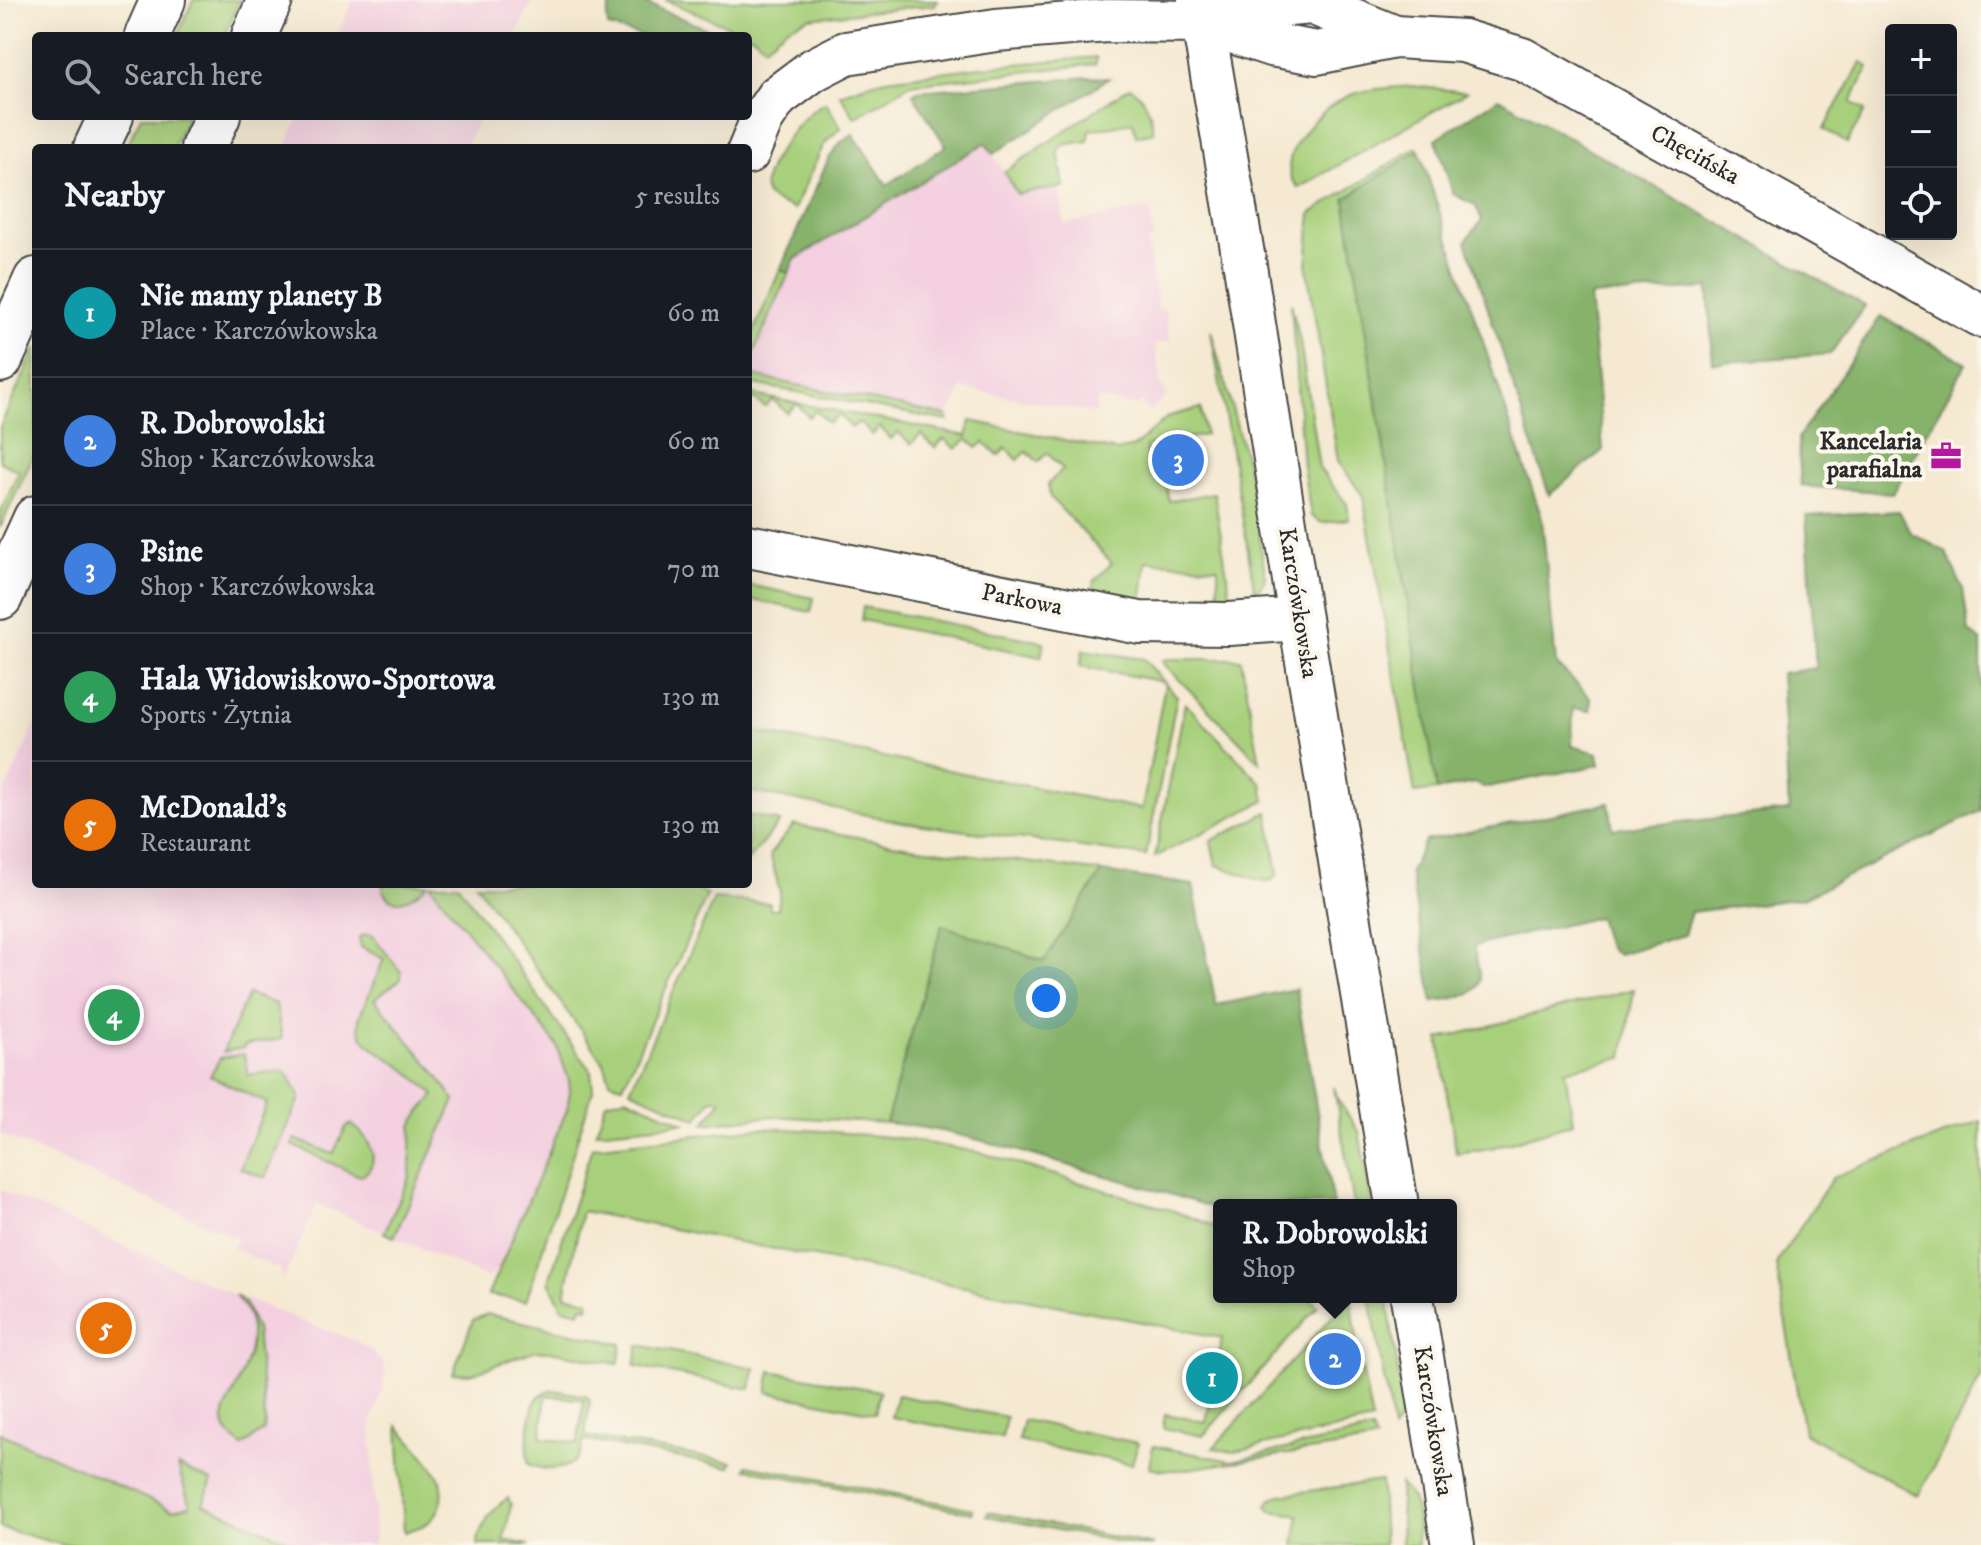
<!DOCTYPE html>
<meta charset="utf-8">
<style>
body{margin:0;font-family:"IM FELL DW Pica",serif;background:#242831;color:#f1f3f6}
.controls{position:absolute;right:24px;top:24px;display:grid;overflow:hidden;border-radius:8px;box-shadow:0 8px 32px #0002}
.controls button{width:72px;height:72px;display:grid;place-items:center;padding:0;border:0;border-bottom:2px solid #363941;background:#171b24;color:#f1f3f6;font:40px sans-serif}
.you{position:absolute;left:1046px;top:998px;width:28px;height:28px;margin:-20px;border:6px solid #fff;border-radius:50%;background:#1a73e8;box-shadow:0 0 0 12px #1a73e833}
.badge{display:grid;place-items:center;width:52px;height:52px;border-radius:50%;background:#d690ce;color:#fff;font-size:26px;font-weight:700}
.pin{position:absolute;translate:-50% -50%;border:4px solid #fff;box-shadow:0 2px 8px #0006}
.popup{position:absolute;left:1213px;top:1199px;width:244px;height:104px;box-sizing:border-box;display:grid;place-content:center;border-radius:8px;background:#171b24;filter:drop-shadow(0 2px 6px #0005);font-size:26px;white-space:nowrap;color:#9ea1a6}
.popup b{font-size:30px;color:#f1f3f6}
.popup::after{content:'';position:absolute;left:50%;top:100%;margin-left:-16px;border:16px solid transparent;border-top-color:#171b24}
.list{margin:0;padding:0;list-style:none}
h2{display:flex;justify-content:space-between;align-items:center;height:104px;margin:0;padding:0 32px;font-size:34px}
h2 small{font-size:26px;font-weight:400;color:#9ea1a6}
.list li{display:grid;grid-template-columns:52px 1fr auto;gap:24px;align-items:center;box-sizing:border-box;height:128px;padding:0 32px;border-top:2px solid #363941}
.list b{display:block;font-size:30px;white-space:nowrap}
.list p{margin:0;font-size:26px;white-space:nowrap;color:#9ea1a6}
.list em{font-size:26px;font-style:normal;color:#9ea1a6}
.icon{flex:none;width:44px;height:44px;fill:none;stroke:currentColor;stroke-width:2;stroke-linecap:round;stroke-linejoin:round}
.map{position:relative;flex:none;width:1981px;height:1545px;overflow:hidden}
.search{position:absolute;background:#171b24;box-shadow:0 8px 32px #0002;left:32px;top:32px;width:720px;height:88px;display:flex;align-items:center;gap:20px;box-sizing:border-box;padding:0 28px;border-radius:8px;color:#9ea1a6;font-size:30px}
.panel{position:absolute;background:#171b24;box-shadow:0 8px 32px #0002;left:32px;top:144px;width:720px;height:744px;border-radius:8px}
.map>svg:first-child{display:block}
.built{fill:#f3cfdf}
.green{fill:#a8d07b;stroke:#6a7e53;stroke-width:2;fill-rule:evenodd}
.forest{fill:#86b26b;stroke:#586e4b;stroke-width:2}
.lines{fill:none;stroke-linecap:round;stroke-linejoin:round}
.street-casing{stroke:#494844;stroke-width:46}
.secondary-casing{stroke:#494844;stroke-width:48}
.street{stroke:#fff;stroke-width:42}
.secondary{stroke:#fff;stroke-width:44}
.labels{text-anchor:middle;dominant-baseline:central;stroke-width:8;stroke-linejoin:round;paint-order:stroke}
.street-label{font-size:24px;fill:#2b2b2b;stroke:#fbf7ec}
.poi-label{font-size:24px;font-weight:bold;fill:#2b2b2b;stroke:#fbf7ec;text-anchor:end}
</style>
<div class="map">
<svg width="1981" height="1545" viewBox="0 0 1981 1545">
<rect width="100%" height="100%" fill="#fbf7ec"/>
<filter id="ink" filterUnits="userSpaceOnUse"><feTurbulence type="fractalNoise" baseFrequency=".0125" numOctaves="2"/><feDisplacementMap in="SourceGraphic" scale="16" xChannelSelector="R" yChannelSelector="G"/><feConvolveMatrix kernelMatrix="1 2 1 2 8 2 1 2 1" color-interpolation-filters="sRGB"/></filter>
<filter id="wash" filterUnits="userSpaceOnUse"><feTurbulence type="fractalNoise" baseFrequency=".006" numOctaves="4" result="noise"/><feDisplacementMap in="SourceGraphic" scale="32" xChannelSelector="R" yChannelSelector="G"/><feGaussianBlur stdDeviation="1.8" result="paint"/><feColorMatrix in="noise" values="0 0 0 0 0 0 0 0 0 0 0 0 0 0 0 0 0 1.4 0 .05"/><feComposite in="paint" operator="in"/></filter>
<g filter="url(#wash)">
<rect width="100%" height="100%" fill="#f5e9d2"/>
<g class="built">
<polygon points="353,0 532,0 516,36 337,36"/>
<polygon points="300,116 479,116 465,148 285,148"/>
<polygon points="986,142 1017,194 1059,189 1064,224 1149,208 1154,239 1147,241 1158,309 1165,309 1170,341 1155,344 1161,381 1159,384 1168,395 1149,412 1141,402 1136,406 1098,399 1095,413 962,388 948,416 748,375 748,366 794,260"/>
<polygon points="36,722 36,884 430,884 556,1044 569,1080 570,1091 567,1110 499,1269 487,1278 356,1220 317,1204 283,1280 281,1270 232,1248 238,1238 0,1134 0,803"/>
<polygon points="0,1190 235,1295 355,1341 372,1351 383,1363 385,1373 383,1389 371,1423 375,1536 372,1545 299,1545 203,1504 178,1467 191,1506 172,1510 0,1433"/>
</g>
<g class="green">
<polygon points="193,0 240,0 224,36 177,36"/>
<polygon points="665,0 938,0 934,5 809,18 788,27 765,46 755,37"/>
<polygon points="1096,57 1096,64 911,84 855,118 840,94 874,82 887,79 980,67"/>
<polygon points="1862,62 1869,67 1851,102 1865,111 1847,143 1824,129"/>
<path d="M1412,86L1467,92L1298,188C1296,184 1293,181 1291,177C1281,148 1321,109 1344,98C1365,88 1390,88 1412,86Z"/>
<path d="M1130,87C1147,99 1151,113 1154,132L1136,136L1133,122L1090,130L1088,141L1063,145L1058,151L1064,187L1017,194L1004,172Z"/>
<path d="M826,103L841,128L830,138L823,146L794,209C786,205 771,202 766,194C755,174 806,107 826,103Z"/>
<polygon points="141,116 188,116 173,148 126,148"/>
<polygon points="1417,147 1419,150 1345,199 1437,790 1415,793 1363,496 1338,461 1307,268 1311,213"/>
<polygon points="780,270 789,273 748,366 748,345"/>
<polygon points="1291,303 1300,342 1319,468 1347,504 1349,519 1322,523 1311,516 1303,467"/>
<polygon points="1211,331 1250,475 1265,574 1264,581 1255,593"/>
<polygon points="36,348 36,450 0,528 0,513 19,471 0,462 0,427"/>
<polygon points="748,375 948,416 948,421 748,383"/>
<polygon points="748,394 967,436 971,421 1117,451 1134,447 1169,416 1201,408 1205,435 1146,446 1152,475 1164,473 1169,501 1214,493 1232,606 1222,604 1218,600 1218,567 1146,561 1142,598 1096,594 1092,590 1095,580 1112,563 1050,497 1048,484 1063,469 1047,453 1038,462 1027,451 1018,460 1006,448 998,456 984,442 977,448 967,439 956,449 944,439 935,448 921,434 911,444 898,432 891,439 880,427 872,435 859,422 852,428 839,415 829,423 816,411 809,417 797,404 787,413 773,400 765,407 754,399 748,403"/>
<polygon points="748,585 814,598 811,612 748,599"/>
<polygon points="863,607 1044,642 1041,657 861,620"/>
<polygon points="1083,650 1144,659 1164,682 1080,666"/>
<polygon points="1166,659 1241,659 1260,762 1164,664 1163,661"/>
<polygon points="1165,684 1177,696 1146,856 902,822 748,791 748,730 1142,809"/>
<polygon points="1185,703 1262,784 1265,801 1155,857"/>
<polygon points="1268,812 1278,874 1271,881 1259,880 1216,865 1211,841"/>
<polygon points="748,815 780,822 748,860"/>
<polygon points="794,825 904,846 1102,872 1044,962 942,926 886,1123 773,1116 704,1124 722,1099 712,1099 697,1119 630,1090 714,899 770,903 770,909 778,909 780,892 770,854"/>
<path d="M382,884H428C414,898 389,914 382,884Z"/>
<polygon points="430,884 458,884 591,1071 593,1090 526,1301 488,1295 567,1110 570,1091 569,1080 556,1044"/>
<polygon points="476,884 687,884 707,895 623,1086 610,1081 604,1063"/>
<path d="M364,935H369L374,937L401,972V979L374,999L431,1067L455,1100L394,1237L384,1233L410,1176L412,1126L420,1112L435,1095C424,1085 412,1074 399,1065C382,1052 356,1044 359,1018L384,959L361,947L359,937Z"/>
<polygon points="1634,989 1623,1058 1565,1070 1573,1123 1491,1148 1456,1153 1439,1039"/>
<polygon points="248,994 276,1004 282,1039 244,1045 244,1048 223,1052"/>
<polygon points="244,1054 248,1075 283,1071 289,1076 300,1098 265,1178 240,1168 267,1103 210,1076 220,1058"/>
<polygon points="1334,1087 1338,1100 1359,1132 1372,1205 1354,1205"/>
<polygon points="626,1097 684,1123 596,1132 606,1102"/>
<polygon points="1981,1121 1981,1377 1918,1496 1804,1433 1776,1264 1833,1177"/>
<path d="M351,1124C368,1136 384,1161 362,1176L357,1175L292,1145L295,1139L333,1154L346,1127Z"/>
<polygon points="761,1128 823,1131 898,1138 982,1153 1174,1211 1219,1228 1219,1297 1308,1297 1318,1306 1203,1436 1163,1428 1165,1414 1206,1422 1222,1338 582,1211 565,1295 589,1300 588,1307 582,1306 580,1312 562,1308 549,1281 592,1147"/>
<path d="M235,1295L244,1302L256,1329L265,1423L264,1430L243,1446C230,1437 222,1430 224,1413C237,1383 262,1344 246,1311C243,1305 238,1300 235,1295Z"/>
<polygon points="1350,1297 1351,1297 1357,1340 1313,1348 1316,1377 1362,1369 1372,1421 1232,1452 1213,1448"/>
<polygon points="1370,1297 1387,1297 1403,1403 1400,1420 1393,1430"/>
<polygon points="487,1314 622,1344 618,1364 550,1351 534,1351 471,1374 453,1373 473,1320"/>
<polygon points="639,1345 755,1368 750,1389 635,1366"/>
<polygon points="771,1371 880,1391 875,1413 767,1392"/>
<path d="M553,1390L587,1396L590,1401L585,1436L732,1462L730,1467L584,1440C583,1445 582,1453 578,1458C565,1472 545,1471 529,1464C525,1452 529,1410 537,1399C541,1393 546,1391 553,1390ZM546,1395L584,1400L578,1443L541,1438Z"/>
<polygon points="897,1395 1006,1417 1002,1438 891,1417"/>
<polygon points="1023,1420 1138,1443 1132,1464 1018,1441"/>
<path d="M398,1426C411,1441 429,1459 438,1476C446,1489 443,1507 433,1518C426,1526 414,1529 404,1532Z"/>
<polygon points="1372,1430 1376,1440 1369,1442 1181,1470 1163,1470 1149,1467 1153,1446 1231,1461"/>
<polygon points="0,1433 172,1510 190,1506 178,1466 212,1481 203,1504 299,1545 63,1545 0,1528"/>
<polygon points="747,1465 773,1470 973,1509 972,1513 746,1469"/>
<polygon points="1381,1481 1384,1545 1294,1545 1299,1515 1271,1511 1267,1506 1270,1500 1280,1495"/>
<path d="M1400,1484C1420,1501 1417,1521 1417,1545H1402Z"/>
<path d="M508,1498L511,1505L504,1540L530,1545H478C478,1528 494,1506 508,1498Z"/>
<polygon points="988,1512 1154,1545 1134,1545 987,1516"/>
</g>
<g class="forest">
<polygon points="612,0 638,0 724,36 643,36 608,27 607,16"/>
<polygon points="1090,77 1109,78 993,154 985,143 794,260 789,273 780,270 828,160 840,143 853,134 887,185 946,146 913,94 917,91"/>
<polygon points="1499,98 1865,306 1830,354 1713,363 1708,288 1590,296 1603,450 1549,495 1466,241 1482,220 1475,205 1453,194 1436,139"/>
<polygon points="1419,150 1542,519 1556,664 1591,698 1590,711 1573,708 1572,746 1598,753 1600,765 1483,788 1474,783 1437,790 1345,199"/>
<polygon points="1881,316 1966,363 1893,493 1801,486 1798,438"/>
<path d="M1899,511L1911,533L1946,552L1963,589L1969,632L1981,640V811L1803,898L1691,912L1684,935L1618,954C1603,949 1603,930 1598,917L1474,946C1475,956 1479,967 1480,978C1481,998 1448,998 1433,1002L1410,872L1425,841L1609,803L1613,829L1789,811L1781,673L1816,668L1806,516Z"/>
<path d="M1102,872L1193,885L1216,1005L1296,989L1333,1205H1219V1210C1167,1192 1113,1178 1060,1163C1003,1146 945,1128 886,1123L942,925L1044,961Z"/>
</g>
</g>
<g filter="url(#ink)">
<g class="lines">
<defs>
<g id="street">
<polyline points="1199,0 1245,266 1300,619 1397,1205"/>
<polyline points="1203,22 1244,9 1312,3 1395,37"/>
<polyline points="748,153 762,119 777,97 813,70 846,53 996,30 1107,21 1203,22 1271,45 1317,53 1395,37 1463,41 1522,59 1981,316"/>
<polyline points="748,546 1140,623 1229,624 1300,619"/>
<polyline points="1412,1297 1453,1545"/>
</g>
<g id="secondary">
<polyline points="147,36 163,0"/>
<polyline points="254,36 270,0"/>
<polyline points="96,148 111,116"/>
<polyline points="203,148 218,116"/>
<polyline points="0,360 36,280"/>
<polyline points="0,597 36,518"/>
</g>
</defs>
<use href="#street" class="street-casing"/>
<use href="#secondary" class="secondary-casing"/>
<use href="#street" class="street"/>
<use href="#secondary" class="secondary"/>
</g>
</g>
<defs>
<symbol id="office-bare" viewBox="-9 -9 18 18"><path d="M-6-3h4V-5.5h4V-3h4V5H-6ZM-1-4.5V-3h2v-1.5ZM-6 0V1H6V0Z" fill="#b5179e" stroke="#fbf7ec" stroke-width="2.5" paint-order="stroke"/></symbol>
</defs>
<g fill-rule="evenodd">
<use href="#office-bare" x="1924" y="434" width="44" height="44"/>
</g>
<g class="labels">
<g class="street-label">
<text transform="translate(1695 155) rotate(29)">Chęcińska</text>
<text transform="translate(1022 600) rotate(11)">Parkowa</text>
<text transform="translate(1298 603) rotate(81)">Karczówkowska</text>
<text transform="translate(1433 1421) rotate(81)">Karczówkowska</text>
</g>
<g class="poi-label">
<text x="1922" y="442">Kancelaria<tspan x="1922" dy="28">parafialna</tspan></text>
</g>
</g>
</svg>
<div class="controls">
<button>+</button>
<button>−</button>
<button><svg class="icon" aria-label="locate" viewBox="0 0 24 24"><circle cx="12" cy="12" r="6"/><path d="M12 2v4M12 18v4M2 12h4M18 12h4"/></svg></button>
</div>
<div class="you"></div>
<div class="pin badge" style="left:1212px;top:1378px;background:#0f9aa8">1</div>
<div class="pin badge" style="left:1335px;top:1359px;background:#3f7fe0">2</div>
<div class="popup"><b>R. Dobrowolski</b>Shop</div>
<div class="pin badge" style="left:1178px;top:460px;background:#3f7fe0">3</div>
<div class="pin badge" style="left:114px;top:1015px;background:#2e9e5b">4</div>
<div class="pin badge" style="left:106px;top:1328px;background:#e8710a">5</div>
<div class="search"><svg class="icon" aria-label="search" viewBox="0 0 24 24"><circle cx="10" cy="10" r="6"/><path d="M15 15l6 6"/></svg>Search here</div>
<section class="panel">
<h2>Nearby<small>5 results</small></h2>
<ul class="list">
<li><span class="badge" style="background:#0f9aa8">1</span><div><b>Nie mamy planety B</b><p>Place · Karczówkowska</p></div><em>60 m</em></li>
<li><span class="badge" style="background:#3f7fe0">2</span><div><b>R. Dobrowolski</b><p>Shop · Karczówkowska</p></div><em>60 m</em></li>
<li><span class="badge" style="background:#3f7fe0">3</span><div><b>Psine</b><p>Shop · Karczówkowska</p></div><em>70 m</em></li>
<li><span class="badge" style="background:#2e9e5b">4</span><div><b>Hala Widowiskowo-Sportowa</b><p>Sports · Żytnia</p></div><em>130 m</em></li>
<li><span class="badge" style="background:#e8710a">5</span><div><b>McDonald's</b><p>Restaurant</p></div><em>130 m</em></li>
</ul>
</section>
</div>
